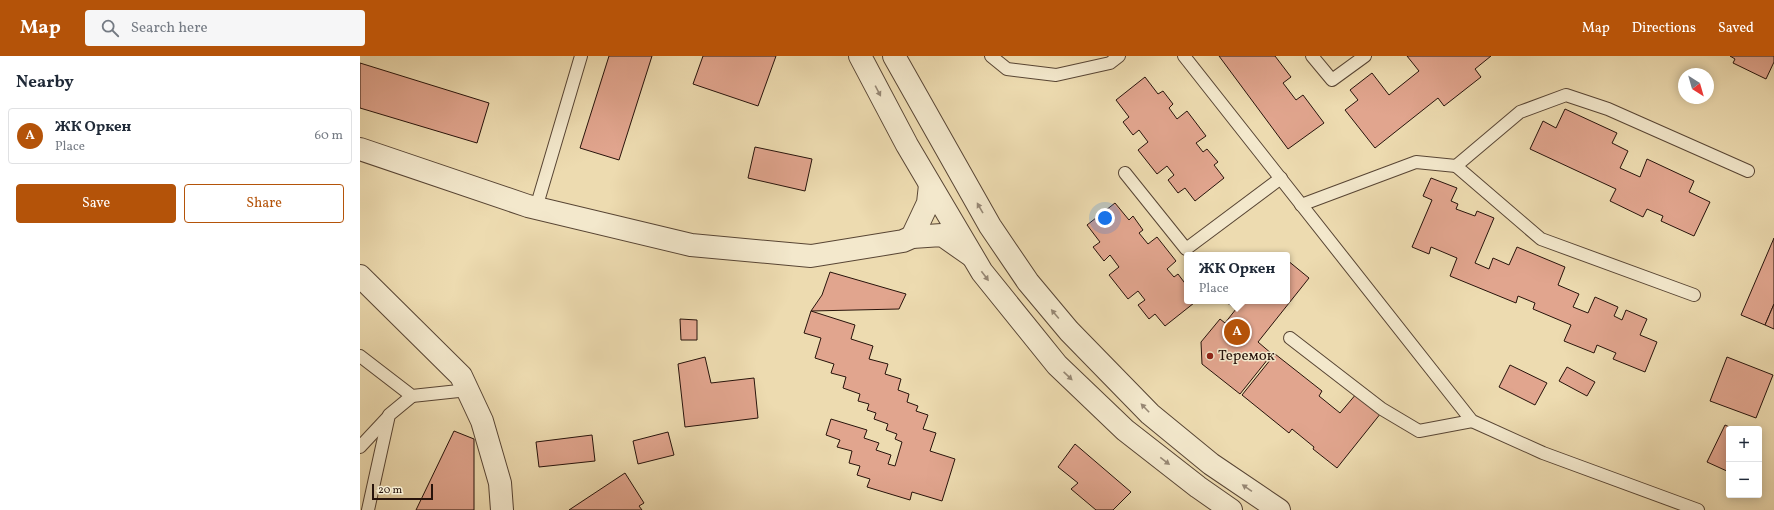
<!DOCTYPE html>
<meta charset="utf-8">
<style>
body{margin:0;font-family:Vollkorn,serif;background:#f6f6f7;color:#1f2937}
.controls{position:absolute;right:12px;bottom:12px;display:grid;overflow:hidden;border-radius:4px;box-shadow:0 2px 10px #0003}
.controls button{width:36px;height:36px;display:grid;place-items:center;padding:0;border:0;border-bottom:1px solid #e0e1e3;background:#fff;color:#1f2937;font:20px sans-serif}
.compass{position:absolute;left:1318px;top:12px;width:36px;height:36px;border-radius:50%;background:#fff;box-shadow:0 2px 10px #0003;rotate:143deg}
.scale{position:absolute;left:12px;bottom:10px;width:61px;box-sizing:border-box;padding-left:4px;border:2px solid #27130b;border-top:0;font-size:11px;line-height:14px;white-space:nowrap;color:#27130b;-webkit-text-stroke:3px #f3e8cc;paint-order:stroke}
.you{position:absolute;left:745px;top:162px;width:14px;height:14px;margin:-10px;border:3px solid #fff;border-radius:50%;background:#1a73e8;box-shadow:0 0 0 6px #1a73e833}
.badge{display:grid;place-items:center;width:26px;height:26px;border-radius:50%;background:#b45309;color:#fff;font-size:13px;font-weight:700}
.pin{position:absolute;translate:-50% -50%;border:2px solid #fff;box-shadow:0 1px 4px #0006}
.popup{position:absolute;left:824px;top:196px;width:106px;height:52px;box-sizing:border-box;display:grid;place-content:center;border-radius:4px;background:#fff;filter:drop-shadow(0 1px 3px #0005);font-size:13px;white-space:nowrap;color:#747a83}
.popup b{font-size:15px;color:#1f2937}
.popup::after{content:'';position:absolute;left:50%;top:100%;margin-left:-8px;border:8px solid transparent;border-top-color:#fff}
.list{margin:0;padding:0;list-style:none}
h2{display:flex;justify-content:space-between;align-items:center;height:52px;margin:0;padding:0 16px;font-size:17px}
h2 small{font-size:13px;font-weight:400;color:#747a83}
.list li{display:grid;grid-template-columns:26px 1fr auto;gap:12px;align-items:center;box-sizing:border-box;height:56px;margin:0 8px 8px;padding:0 8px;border:1px solid #e0e1e3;border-radius:4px}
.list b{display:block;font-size:15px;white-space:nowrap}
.list p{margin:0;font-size:13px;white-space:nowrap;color:#747a83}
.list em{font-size:13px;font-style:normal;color:#747a83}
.actions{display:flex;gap:8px;padding:12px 16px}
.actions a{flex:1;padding:9px 0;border:1px solid #b45309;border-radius:4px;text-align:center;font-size:14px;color:#b45309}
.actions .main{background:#b45309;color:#fff}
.icon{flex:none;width:22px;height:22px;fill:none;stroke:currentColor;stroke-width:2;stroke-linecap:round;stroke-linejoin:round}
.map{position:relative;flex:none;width:1414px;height:454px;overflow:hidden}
header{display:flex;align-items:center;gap:24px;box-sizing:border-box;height:56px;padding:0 20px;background:#b45309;color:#fff}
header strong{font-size:19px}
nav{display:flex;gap:22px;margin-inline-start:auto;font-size:14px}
.search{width:280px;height:36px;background:#f6f6f7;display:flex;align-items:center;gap:10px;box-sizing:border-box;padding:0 14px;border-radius:4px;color:#747a83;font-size:15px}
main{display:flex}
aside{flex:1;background:#fff}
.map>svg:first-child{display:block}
.building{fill:#e1a58e;stroke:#27130b}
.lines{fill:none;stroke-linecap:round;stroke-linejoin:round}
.service-casing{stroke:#584534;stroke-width:14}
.minor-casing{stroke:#584534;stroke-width:24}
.tertiary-casing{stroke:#584534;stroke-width:24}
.service{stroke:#f3e8cc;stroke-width:12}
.minor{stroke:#f3e8cc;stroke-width:22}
.tertiary{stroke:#f3e8cc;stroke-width:22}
.oneway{fill:#978875}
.poi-dot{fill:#8f2418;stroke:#f3e8cc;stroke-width:1.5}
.labels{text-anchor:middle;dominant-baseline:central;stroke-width:3;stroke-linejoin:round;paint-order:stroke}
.poi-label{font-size:15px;fill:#27130b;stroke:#f3e8cc;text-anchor:start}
</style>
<header>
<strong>Map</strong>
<div class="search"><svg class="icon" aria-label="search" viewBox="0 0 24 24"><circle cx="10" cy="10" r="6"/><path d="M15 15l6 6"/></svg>Search here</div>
<nav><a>Map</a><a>Directions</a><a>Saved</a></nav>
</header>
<main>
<aside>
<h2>Nearby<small></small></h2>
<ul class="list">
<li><span class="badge">A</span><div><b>ЖК Оркен</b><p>Place</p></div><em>60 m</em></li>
</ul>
<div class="actions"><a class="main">Save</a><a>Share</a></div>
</aside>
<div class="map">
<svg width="1414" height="454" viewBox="0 0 1414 454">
<rect width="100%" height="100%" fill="#eddbb0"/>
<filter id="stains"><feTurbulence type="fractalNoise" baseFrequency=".005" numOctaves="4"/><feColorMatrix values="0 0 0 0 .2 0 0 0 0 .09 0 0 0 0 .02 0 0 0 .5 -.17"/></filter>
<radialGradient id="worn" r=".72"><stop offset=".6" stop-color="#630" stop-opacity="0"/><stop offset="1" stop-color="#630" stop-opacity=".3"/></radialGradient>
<g class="building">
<polygon points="249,0 292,0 259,104 220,92"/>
<polygon points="343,0 416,0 398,50 333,28"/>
<polygon points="859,0 915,0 931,21 923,27 936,44 943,39 964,67 928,93"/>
<polygon points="1047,0 1131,0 1115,13 1121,21 1084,50 1078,42 1015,92 985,54 998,44 990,34 1012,17 1029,39 1059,15"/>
<polygon points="1370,0 1414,0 1414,6 1406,23 1373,7 1375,3"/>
<polygon points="0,7 129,47 117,87 0,52"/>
<polygon points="785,21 798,38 803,35 813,48 809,52 817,63 827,55 846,80 836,87 843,96 847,93 858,106 854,109 864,122 835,145 825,132 818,137 808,124 814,119 807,110 797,118 778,94 788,86 779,74 773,79 763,66 769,61 756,44"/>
<polygon points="1205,53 1257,77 1252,87 1268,95 1260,112 1280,121 1287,103 1334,125 1329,136 1350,146 1334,180 1301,165 1303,160 1287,153 1283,161 1250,145 1256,133 1170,93 1183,65 1196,72"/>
<polygon points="395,91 452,103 445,135 388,122"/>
<polygon points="1071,122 1097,132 1091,145 1098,148 1096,153 1115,160 1117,155 1134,162 1115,207 1129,213 1133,202 1149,209 1157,191 1205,211 1198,229 1219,238 1213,251 1228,257 1235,241 1258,251 1254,260 1262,264 1266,254 1287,263 1280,279 1297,286 1285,316 1253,303 1256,297 1237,289 1234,297 1204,285 1211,269 1173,253 1175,247 1158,240 1156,247 1090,220 1097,202 1071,191 1069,198 1052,191 1072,144 1063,140"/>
<polygon points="755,147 769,164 773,160 783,174 779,177 788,188 797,181 816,205 807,213 814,221 818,218 827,230 827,233 825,235 827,238 827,245 833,245 834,247 805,270 795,258 789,263 778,249 785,244 778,235 768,243 749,219 759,211 750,199 744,205 733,191 740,186 727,169"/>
<polygon points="1414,182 1414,248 1405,269 1381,259"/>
<polygon points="927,204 949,222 898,286 912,298 880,338 842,308 841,286 860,263 865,267 876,253 866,246 867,245 927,245"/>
<polygon points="470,216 546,238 539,253 451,255 462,239"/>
<polygon points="1414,248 1414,273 1405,269"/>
<polygon points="451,255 495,269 491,283 513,290 509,303 528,308 525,318 541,323 538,334 549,338 547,346 558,350 556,355 568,359 563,373 576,377 570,395 595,403 582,445 552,436 550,444 507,431 510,423 497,419 500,410 489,407 492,395 477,391 480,384 466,379 471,363 507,374 504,382 519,387 516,394 531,399 528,408 535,410 542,386 535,383 537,378 526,374 528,368 514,363 516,357 507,354 509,348 498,345 500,338 483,332 486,321 471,317 474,308 455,302 461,282 444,277"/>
<polygon points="320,263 337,264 337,284 321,284"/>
<polygon points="915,298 962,335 959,340 980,357 997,337 1021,357 977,412 953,393 954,391 932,373 929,377 882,339"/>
<polygon points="345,301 351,327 394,322 398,362 325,371 318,308"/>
<polygon points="1367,301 1413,319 1396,362 1350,345"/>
<polygon points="1150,309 1187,327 1175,349 1139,331"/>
<polygon points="1207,311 1235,326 1227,340 1199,325"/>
<polygon points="1365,369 1374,373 1369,373 1369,416 1347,406"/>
<polygon points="94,375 114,383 114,454 56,454"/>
<polygon points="308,376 314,399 278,408 273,385"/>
<polygon points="232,379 235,405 179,411 176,386"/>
<polygon points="715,388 771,436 753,454 736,454 711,433 718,427 698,411"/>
<polygon points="265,417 284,447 279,450 282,454 209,454"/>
</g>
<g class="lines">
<defs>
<g id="service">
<polyline points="631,0 647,13 696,19 750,7 759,0"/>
<polyline points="824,0 1112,365 1183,397 1338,454"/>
<polyline points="952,0 972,24 1005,0"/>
<polyline points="765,117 826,193 921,122"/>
<polyline points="941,149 1056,106 1096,110"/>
<polyline points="176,152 221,0"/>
<polyline points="1334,239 1181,183 1096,110 1160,56 1206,39 1248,53 1388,115"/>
<polyline points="930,282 1022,353 1059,375 1112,365"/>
<polyline points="0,300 52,340 108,334"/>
<polyline points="0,391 28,361"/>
<polyline points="8,454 29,359 52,340"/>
</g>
<g id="minor">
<polyline points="0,93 168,150 331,189 451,200 543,185 552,181 582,179 612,200"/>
<polyline points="552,181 568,147 570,129"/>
<polyline points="0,220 101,320 122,365 140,427 142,454"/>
</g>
<g id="tertiary">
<polyline points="500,0 547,89 622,216 697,309 765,374 838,431 871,454"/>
<polyline points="534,0 630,170 668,226 709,275 790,358 851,408 919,454"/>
</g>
</defs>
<use href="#service" class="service-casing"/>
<use href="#minor" class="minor-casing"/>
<use href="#tertiary" class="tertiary-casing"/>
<use href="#service" class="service"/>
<use href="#minor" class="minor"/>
<use href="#tertiary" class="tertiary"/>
</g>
<defs><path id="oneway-solid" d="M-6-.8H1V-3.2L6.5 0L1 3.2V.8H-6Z"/></defs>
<g class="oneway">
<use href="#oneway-solid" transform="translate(518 35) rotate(62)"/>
<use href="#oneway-solid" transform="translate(620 152) rotate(-120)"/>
<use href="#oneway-solid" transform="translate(625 220) rotate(53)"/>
<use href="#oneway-solid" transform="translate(695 258) rotate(-130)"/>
<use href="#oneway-solid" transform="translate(708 320) rotate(43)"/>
<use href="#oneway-solid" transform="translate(785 352) rotate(-134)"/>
<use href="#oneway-solid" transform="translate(805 405) rotate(38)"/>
<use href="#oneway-solid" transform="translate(887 432) rotate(-146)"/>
</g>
<circle class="poi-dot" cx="850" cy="300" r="4"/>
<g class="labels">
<g class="poi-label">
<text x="858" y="300">Теремок</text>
</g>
</g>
<rect width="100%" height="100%" filter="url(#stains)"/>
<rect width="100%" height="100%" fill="url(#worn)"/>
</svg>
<div class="controls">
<button>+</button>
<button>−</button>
</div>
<svg class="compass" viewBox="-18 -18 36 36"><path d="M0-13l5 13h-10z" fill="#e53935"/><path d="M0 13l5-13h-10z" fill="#747a83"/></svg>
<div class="scale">20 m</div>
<div class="you"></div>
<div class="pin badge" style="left:877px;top:276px">A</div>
<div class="popup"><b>ЖК Оркен</b>Place</div>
</div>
</main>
